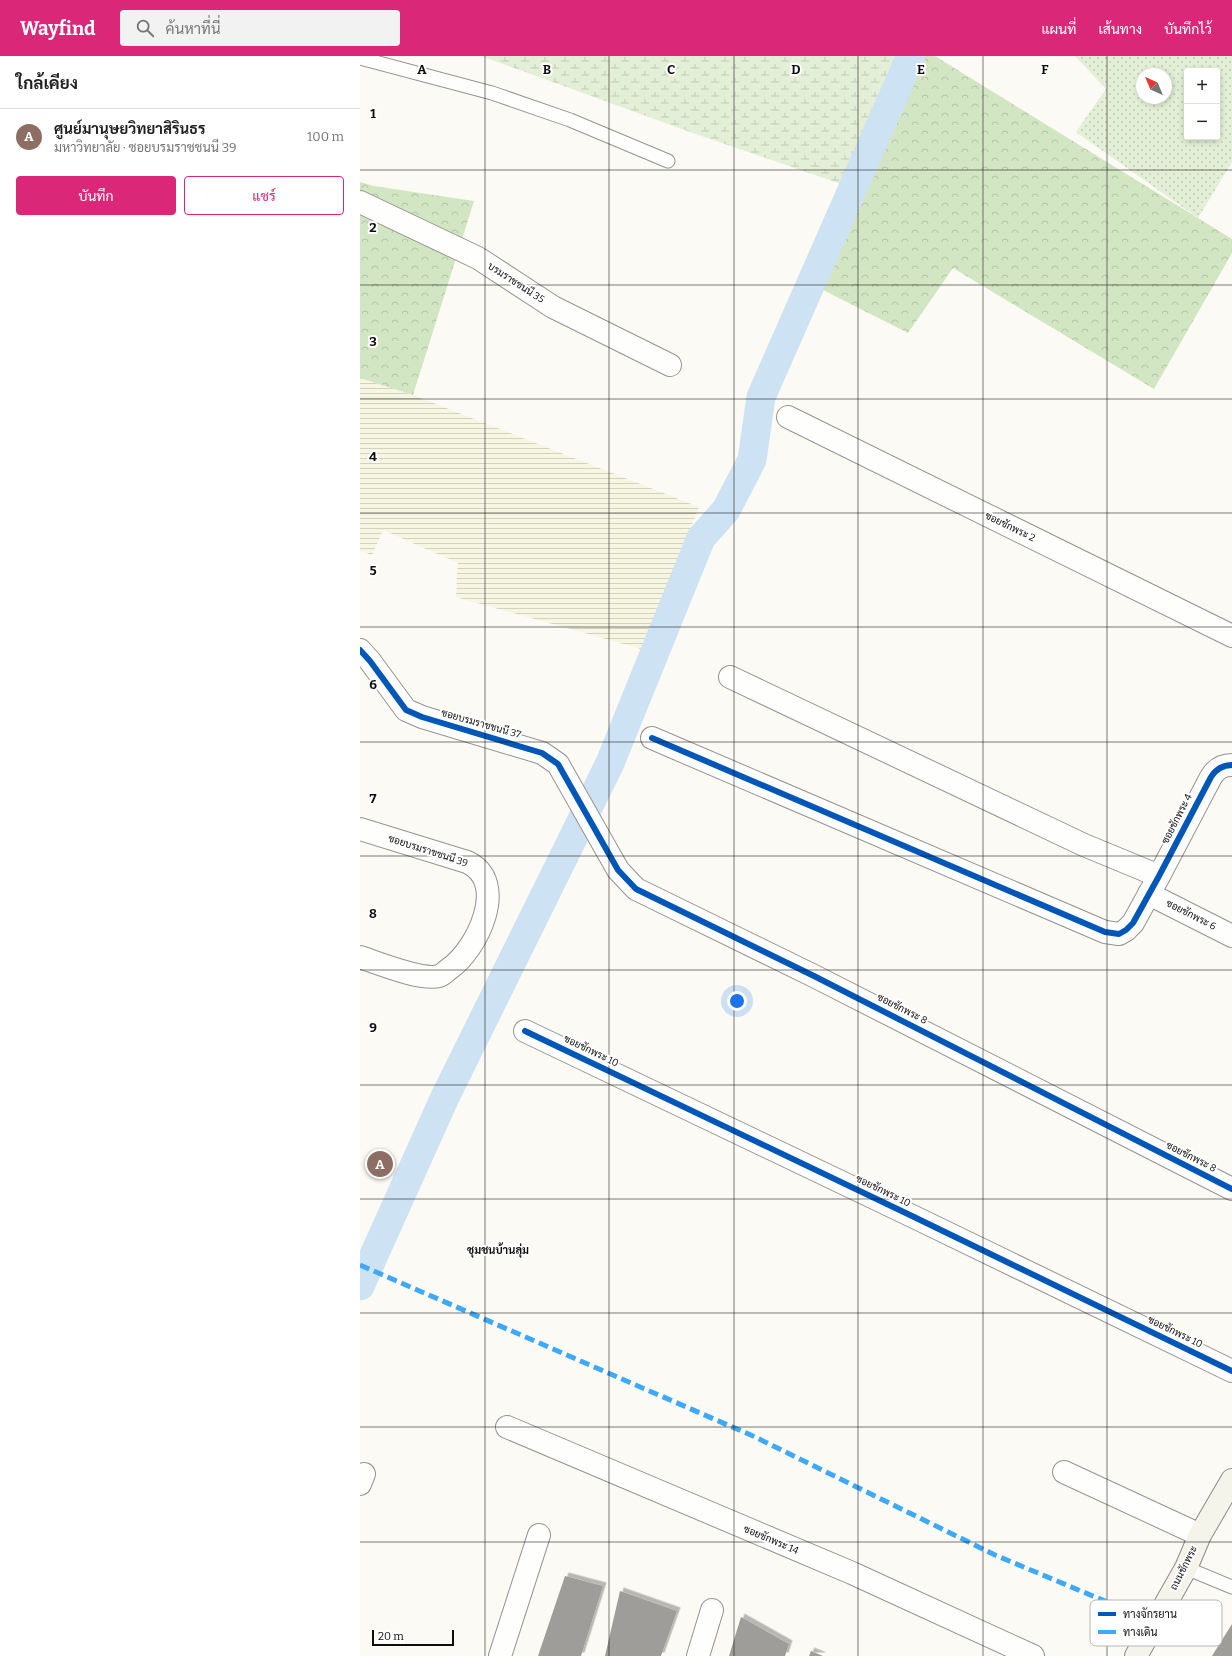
<!DOCTYPE html>
<html lang="th">
<meta charset="utf-8">
<style>
body{margin:0;font-family:Bitter,Sarabun,serif;background:#f2f2f2;color:#202124}
.controls{position:absolute;right:12px;top:12px;display:grid;overflow:hidden;border-radius:4px;box-shadow:0 2px 6px #0003}
.controls button{width:36px;height:36px;display:grid;place-items:center;padding:0;border:0;border-bottom:1px solid #e0e0e0;background:#fff;color:#202124;font:20px sans-serif}
.compass{position:absolute;left:776px;top:12px;width:36px;height:36px;border-radius:50%;background:#fff;box-shadow:0 2px 6px #0003;rotate:316deg}
.scale{position:absolute;left:12px;bottom:10px;width:82px;box-sizing:border-box;padding-left:4px;border:2px solid #0e0e0e;border-top:0;font-size:11px;line-height:14px;white-space:nowrap;color:#0e0e0e;-webkit-text-stroke:3px #fff;paint-order:stroke}
.you{position:absolute;left:377px;top:945px;width:14px;height:14px;margin:-10px;border:3px solid #fff;border-radius:50%;background:#1a73e8;box-shadow:0 0 0 6px #1a73e833}
.badge{display:grid;place-items:center;width:26px;height:26px;border-radius:50%;background:#db2777;color:#fff;font-size:13px;font-weight:700}
.pin{position:absolute;translate:-50% -50%;border:2px solid #fff;box-shadow:0 1px 4px #0006}
.list{margin:0;padding:0;list-style:none}
h2{display:flex;justify-content:space-between;align-items:center;height:52px;margin:0;padding:0 16px;font-size:17px}
h2 small{font-size:13px;font-weight:400;color:#757577}
.list li{display:grid;grid-template-columns:26px 1fr auto;gap:12px;align-items:center;box-sizing:border-box;height:56px;padding:0 16px;border-top:1px solid #e0e0e0}
.list b{display:block;font-size:15px;white-space:nowrap}
.list p{margin:0;font-size:13px;white-space:nowrap;color:#757577}
.list em{font-size:13px;font-style:normal;color:#757577}
.actions{display:flex;gap:8px;padding:12px 16px}
.actions a{flex:1;padding:9px 0;border:1px solid #db2777;border-radius:4px;text-align:center;font-size:14px;color:#db2777}
.actions .main{background:#db2777;color:#fff}
.icon{flex:none;width:22px;height:22px;fill:none;stroke:currentColor;stroke-width:2;stroke-linecap:round;stroke-linejoin:round}
.map{position:relative;flex:none;width:872px;height:1600px;overflow:hidden}
header{display:flex;align-items:center;gap:24px;box-sizing:border-box;height:56px;padding:0 20px;background:#db2777;color:#fff}
header strong{font-size:19px}
nav{display:flex;gap:22px;margin-inline-start:auto;font-size:14px}
.search{width:280px;height:36px;background:#f2f2f2;display:flex;align-items:center;gap:10px;box-sizing:border-box;padding:0 14px;border-radius:4px;color:#757577;font-size:15px}
main{display:flex}
aside{flex:1;background:#fff}
.map>svg:first-child{display:block}
.farmland{fill:url(#farmland-rules)}
.forest{fill:url(#forest-crowns)}
.wetland{fill:url(#wetland-marsh)}
.garden{fill:url(#garden-dots);fill-rule:evenodd}
.lines{fill:none;stroke-linecap:round;stroke-linejoin:round}
.canal{stroke:#cde2f2;stroke-width:29}
.building{fill:#9f9d99;filter:url(#shadow)}
.lane-casing{stroke:#959492;stroke-width:15}
.street-casing{stroke:#959492;stroke-width:24}
.secondary-casing{stroke:#8b8b88;stroke-width:24}
.lane{stroke:#fefefd;stroke-width:13}
.street{stroke:#fefefd;stroke-width:22}
.secondary{stroke:#f4f4eb;stroke-width:22}
.quiet{stroke:#3fa9f5;stroke-width:5;stroke-dasharray:10 5;stroke-linecap:butt}
.cycleway-casing{stroke:#fff;stroke-width:8}
.cycleway{stroke:#0057b8;stroke-width:6}
.grid{fill:none;stroke:#0e0e0e;stroke-width:1;stroke-opacity:0.55}
.labels{text-anchor:middle;dominant-baseline:central;stroke-width:4;stroke-linejoin:round;paint-order:stroke}
.street-label{font-size:10px;fill:#0e0e0e;stroke:#fff}
.neighbourhood-label{font-size:11px;font-weight:bold;fill:#0e0e0e;stroke:#fff}
.key{fill:#fff;stroke:#b7b7b7;stroke-width:1}
.key-label{font-size:11px;fill:#0e0e0e}
.grid-label{font-size:13px;text-anchor:middle;font-weight:bold;fill:#0e0e0e;stroke:#fff;stroke-width:4;stroke-linejoin:round;paint-order:stroke}
</style>
<header>
<strong>Wayfind</strong>
<div class="search"><svg class="icon" aria-label="search" viewBox="0 0 24 24"><circle cx="10" cy="10" r="6"/><path d="M15 15l6 6"/></svg>ค้นหาที่นี่</div>
<nav><a>แผนที่</a><a>เส้นทาง</a><a>บันทึกไว้</a></nav>
</header>
<main>
<aside>
<h2>ใกล้เคียง<small></small></h2>
<ul class="list">
<li><span class="badge" style="background:#8d6e63">A</span><div><b>ศูนย์มานุษยวิทยาสิรินธร</b><p>มหาวิทยาลัย · ซอยบรมราชชนนี 39</p></div><em>100 m</em></li>
</ul>
<div class="actions"><a class="main">บันทึก</a><a>แชร์</a></div>
</aside>
<div class="map">
<svg width="872" height="1600" viewBox="0 0 872 1600">
<defs>
<pattern id="farmland-rules" width="6" height="5" patternUnits="userSpaceOnUse"><rect width="6" height="5" fill="#f6f6e2"/><path d="M0 2.5h6" fill="none" stroke="#d2d2c1"/></pattern>
<pattern id="forest-crowns" width="20" height="18" patternUnits="userSpaceOnUse"><rect width="20" height="18" fill="#d3e6c4"/><path d="M2 6a3 3 0 1 1 6 0M12 15a3 3 0 1 1 6 0" fill="none" stroke="#b4c4a7"/></pattern>
<pattern id="wetland-marsh" width="20" height="14" patternUnits="userSpaceOnUse"><rect width="20" height="14" fill="#e3efd6"/><path d="M1 5h8M5 5V1M11 12h8M15 12V8" fill="none" stroke="#c2ccb6"/></pattern>
<pattern id="garden-dots" width="8" height="8" patternUnits="userSpaceOnUse"><rect width="8" height="8" fill="#e3efd6"/><path d="M2 2h.1M6 6h.1" fill="none" stroke="#c2ccb6" stroke-width="1.8" stroke-linecap="round"/></pattern>
<filter id="shadow"><feDropShadow dx="3.5" dy="-3.5" stdDeviation="0" flood-color="#0004"/></filter>
</defs>
<rect width="100%" height="100%" fill="#fbfaf4"/>
<polygon class="farmland" points="0,322 53,339 339,451 281,593 96,541 98,507 23,474 12,499 0,495"/>
<g class="forest">
<polygon points="562,0 575,0 872,183 872,197 794,333 593,212 548,277 461,233"/>
<polygon points="0,126 14,130 114,145 53,339 0,322"/>
</g>
<polygon class="wetland" points="121,0 536,0 481,128 330,76"/>
<path class="garden" d="M715,0H872V106L838,162L716,76L746,33ZM827,15H857V81H827ZM782,18H806V42H782Z"/>
<g class="lines">
<polyline class="canal" points="0,1230 85,1041 250,707 341,482 366,454 392,404 401,341 551,0"/>
</g>
<g class="building">
<polygon points="205,1520 243,1530 221,1600 178,1600"/>
<polygon points="260,1535 317,1555 301,1600 245,1600"/>
<polygon points="381,1561 429,1588 425,1600 369,1600"/>
<polygon points="872,1568 872,1600 852,1600"/>
<polygon points="451,1595 463,1600 449,1600"/>
</g>
<g class="lines">
<defs>
<g id="lane">
<polyline points="0,2 132,37 210,64 308,105"/>
<polyline points="826,1512 872,1531"/>
</g>
<g id="street">
<polyline points="0,146 118,202 193,251 310,309"/>
<polyline points="428,361 872,580"/>
<polyline points="0,594 10,605 46,654 62,661 182,697 198,708 258,814 276,833 454,920 872,1133"/>
<polyline points="370,621 724,789 799,820"/>
<path d="M292,682L745,876L759,878L766,874L773,867L799,820L851,721C856,713 862,709 872,709"/>
<path d="M0,773L107,806C150,826 117,894 89,913C86,915 83,919 79,920C62,925 18,907 0,901"/>
<polyline points="789,838 872,880"/>
<polyline points="165,975 552,1160 872,1315"/>
<polyline points="147,1371 492,1517 673,1600"/>
<polyline points="704,1416 840,1479"/>
<polyline points="0,1428 4,1418"/>
<polyline points="140,1600 179,1479"/>
<polyline points="338,1600 352,1554"/>
</g>
<polyline id="secondary" points="776,1600 826,1512 840,1479 872,1424"/>
</defs>
<use href="#lane" class="lane-casing"/>
<use href="#street" class="street-casing"/>
<use href="#secondary" class="secondary-casing"/>
<use href="#lane" class="lane"/>
<use href="#street" class="street"/>
<use href="#secondary" class="secondary"/>
<polyline class="quiet" points="0,1209 393,1380 635,1499 795,1566"/>
<defs>
<g id="cycleway">
<polyline points="0,594 10,605 46,654 62,661 182,697 198,708 258,814 276,833 454,920 872,1133"/>
<path d="M292,682L745,876L759,878L766,874L773,867L799,820L851,721C856,713 862,709 872,709"/>
<polyline points="165,975 552,1160 872,1315"/>
</g>
</defs>
<use href="#cycleway" class="cycleway-casing"/>
<use href="#cycleway" class="cycleway"/>
</g>
<path class="grid" d="M125,0V1600M249,0V1600M374,0V1600M498,0V1600M623,0V1600M747,0V1600M0,114H872M0,229H872M0,343H872M0,457H872M0,571H872M0,686H872M0,800H872M0,914H872M0,1029H872M0,1143H872M0,1257H872M0,1371H872M0,1486H872"/>
<g class="labels">
<g class="street-label">
<text transform="translate(156 227) rotate(33)">บรมราชชนนี 35</text>
<text transform="translate(650 471) rotate(26)">ซอยชักพระ 2</text>
<text transform="translate(121 668) rotate(16)">ซอยบรมราชชนนี 37</text>
<text transform="translate(817 763) rotate(-63)">ซอยชักพระ 4</text>
<text transform="translate(68 795) rotate(18)">ซอยบรมราชชนนี 39</text>
<text transform="translate(831 859) rotate(27)">ซอยชักพระ 6</text>
<text transform="translate(542 953) rotate(27)">ซอยชักพระ 8</text>
<text transform="translate(231 995) rotate(26)">ซอยชักพระ 10</text>
<text transform="translate(831 1101) rotate(27)">ซอยชักพระ 8</text>
<text transform="translate(523 1135) rotate(26)">ซอยชักพระ 10</text>
<text transform="translate(815 1276) rotate(26)">ซอยชักพระ 10</text>
<text transform="translate(411 1484) rotate(23)">ซอยชักพระ 14</text>
<text transform="translate(824 1512) rotate(-63)">ถนนชักพระ</text>
</g>
<g class="neighbourhood-label">
<text x="138" y="1194">ชุมชนบ้านลุ่ม</text>
</g>
</g>
<rect x="730" y="1544" width="132" height="46" rx="6" class="key"/>
<rect x="738" y="1556" width="18" height="4" fill="#0057b8"/>
<rect x="738" y="1574" width="18" height="4" fill="#3fa9f5"/>
<g class="key-label">
<text x="763" y="1562">ทางจักรยาน</text>
<text x="763" y="1580">ทางเดิน</text>
</g>
<g class="grid-label">
<text x="62" y="18">A</text>
<text x="187" y="18">B</text>
<text x="311" y="18">C</text>
<text x="436" y="18">D</text>
<text x="561" y="18">E</text>
<text x="685" y="18">F</text>
<text x="13" y="62">1</text>
<text x="13" y="176">2</text>
<text x="13" y="290">3</text>
<text x="13" y="405">4</text>
<text x="13" y="519">5</text>
<text x="13" y="633">6</text>
<text x="13" y="747">7</text>
<text x="13" y="862">8</text>
<text x="13" y="976">9</text>
</g>
</svg>
<div class="controls">
<button>+</button>
<button>−</button>
</div>
<svg class="compass" viewBox="-18 -18 36 36"><path d="M0-13l5 13h-10z" fill="#e53935"/><path d="M0 13l5-13h-10z" fill="#757577"/></svg>
<div class="scale">20 m</div>
<div class="you"></div>
<div class="pin badge" style="left:20px;top:1108px;background:#8d6e63">A</div>
</div>
</main>
